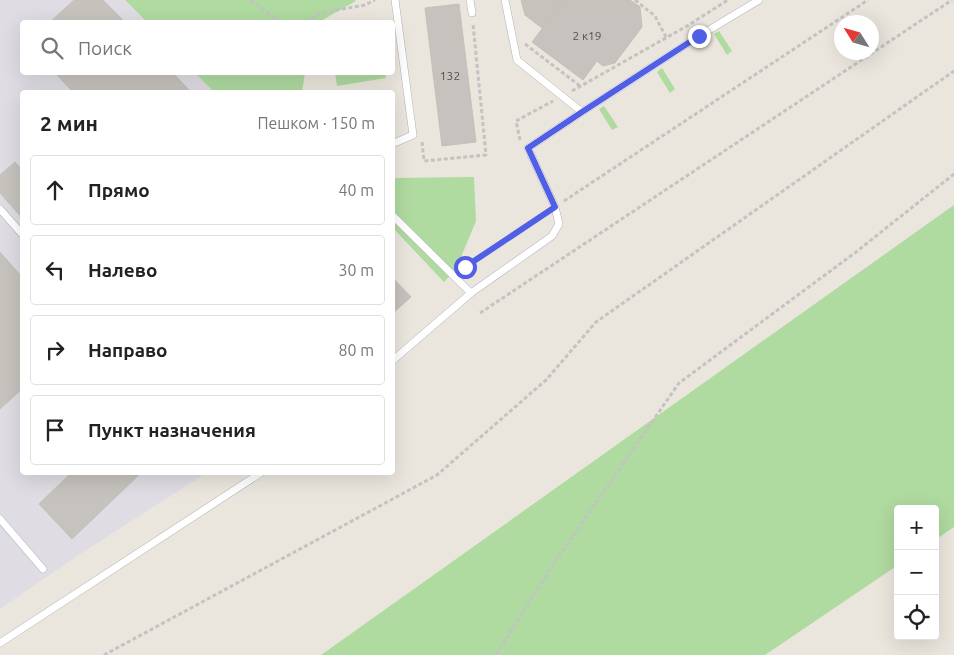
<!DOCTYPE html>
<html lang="ru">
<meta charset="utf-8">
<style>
body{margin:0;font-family:Ubuntu,sans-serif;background:#f2f2f2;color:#222}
.controls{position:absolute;right:15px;bottom:15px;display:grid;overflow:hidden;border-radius:5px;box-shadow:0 5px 20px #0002}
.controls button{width:45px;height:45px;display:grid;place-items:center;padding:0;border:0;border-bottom:1px solid #e0e0e0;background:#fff;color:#222;font:25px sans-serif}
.compass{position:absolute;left:834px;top:15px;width:45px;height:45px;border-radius:50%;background:#fff;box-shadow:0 5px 20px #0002;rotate:307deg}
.stop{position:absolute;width:15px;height:15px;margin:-11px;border:4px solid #505fe5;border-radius:50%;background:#fff}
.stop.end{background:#505fe5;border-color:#fff;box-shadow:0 1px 5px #0008}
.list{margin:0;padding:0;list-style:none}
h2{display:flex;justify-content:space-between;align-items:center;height:65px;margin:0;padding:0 20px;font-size:21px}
h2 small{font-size:16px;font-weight:400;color:#767676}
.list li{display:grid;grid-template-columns:32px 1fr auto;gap:15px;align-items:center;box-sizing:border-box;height:70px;margin:0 10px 10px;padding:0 10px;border:1px solid #e0e0e0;border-radius:5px}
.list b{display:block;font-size:19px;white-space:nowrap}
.list em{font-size:16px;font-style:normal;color:#767676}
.icon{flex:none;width:28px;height:28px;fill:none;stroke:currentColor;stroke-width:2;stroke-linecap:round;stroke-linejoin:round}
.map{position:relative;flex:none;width:954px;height:655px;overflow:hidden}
.search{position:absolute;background:#fff;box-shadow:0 5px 20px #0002;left:20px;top:20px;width:375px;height:55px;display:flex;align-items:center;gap:12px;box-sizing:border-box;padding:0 18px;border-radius:5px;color:#767676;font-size:19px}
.panel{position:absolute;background:#fff;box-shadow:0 5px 20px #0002;left:20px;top:90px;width:375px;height:385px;border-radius:5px}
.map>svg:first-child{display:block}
.industrial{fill:#dfdde3}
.green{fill:#afdaa0}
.building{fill:#c6c2bd;stroke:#c5c1b7}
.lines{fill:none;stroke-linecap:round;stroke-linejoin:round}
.service-casing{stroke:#b1b2bc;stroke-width:8}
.path{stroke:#c3c3c3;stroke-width:3;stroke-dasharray:4 2.5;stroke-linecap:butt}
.service{stroke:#fff;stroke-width:7}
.route{stroke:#505fe5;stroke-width:6}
.labels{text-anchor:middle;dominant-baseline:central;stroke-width:4;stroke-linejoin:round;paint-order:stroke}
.number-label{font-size:12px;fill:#51504f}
</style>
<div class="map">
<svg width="954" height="655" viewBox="0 0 954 655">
<rect width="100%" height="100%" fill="#eae6dd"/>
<polygon class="industrial" points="0,0 125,0 147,22 22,22 22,72 195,73 214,92 22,92 22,472 206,473 74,558 0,609"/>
<g class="green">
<polygon points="125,0 356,0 354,2 319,22 147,22"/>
<polygon points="719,31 732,51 727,55 714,34"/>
<polygon points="662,68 675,89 670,93 657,72"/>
<polygon points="195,73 305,73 302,92 214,92"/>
<polygon points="335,73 385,73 386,78 337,86"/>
<polygon points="604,106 618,127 612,130 599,109"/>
<polygon points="474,177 476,221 456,269 444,282 393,228 392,178"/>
<polygon points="954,205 954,527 935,540 935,509 898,509 898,565 765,655 321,655"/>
</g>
<g class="building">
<polygon points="74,0 103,0 125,22 50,22"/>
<polygon points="521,0 564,0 542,28 525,15"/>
<polygon points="564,0 630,0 640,7 642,27 615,63 603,66 597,61 583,80 532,42"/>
<polygon points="459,4 476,142 442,146 425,8"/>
<polygon points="54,72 172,72 191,92 73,92"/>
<polygon points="15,162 22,170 22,218 0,193 0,175"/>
<polygon points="0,252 22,277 22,389 0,409"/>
<polygon points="392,277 411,297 392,314"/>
<polygon points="72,472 142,472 72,539 39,504"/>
</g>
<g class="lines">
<defs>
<g id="service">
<polyline points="470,0 472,13"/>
<polyline points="505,0 517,60 582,112 699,36 759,0"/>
<polyline points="392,144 413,135 395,0"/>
<polyline points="0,209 22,234"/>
<polyline points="392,215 471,293"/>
<polyline points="392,361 471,293 552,236 559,224 555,207 528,148 582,112"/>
<polyline points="0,519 43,569"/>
<polyline points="0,643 262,472"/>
</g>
</defs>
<use href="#service" class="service-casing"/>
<g class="path">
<polyline points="251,0 280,22"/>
<polyline points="635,0 655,16 666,37"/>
<polyline points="306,22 320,13 365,5 375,0"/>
<polyline points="525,44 580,86"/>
<polyline points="572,91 687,26 728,0"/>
<polyline points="520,140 516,121 553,101"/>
<polyline points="422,142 424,161 486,155 473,24"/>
<polyline points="564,201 868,0"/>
<polyline points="465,267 546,213"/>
<polyline points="480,313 952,0"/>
<polyline points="104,655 437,475 546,380 596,322 954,71"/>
<polyline points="496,655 550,569 679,383 856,252 954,174"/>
</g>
<use href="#service" class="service"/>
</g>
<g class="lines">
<polyline class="route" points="465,267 555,207 528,148 582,112 699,36"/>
</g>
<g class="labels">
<g class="number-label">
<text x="587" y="35">2 к19</text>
<text x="450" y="75">132</text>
</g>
</g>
</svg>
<div class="controls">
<button>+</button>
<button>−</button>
<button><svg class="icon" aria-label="locate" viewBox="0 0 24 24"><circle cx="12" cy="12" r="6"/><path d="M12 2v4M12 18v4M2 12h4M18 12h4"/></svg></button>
</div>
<svg class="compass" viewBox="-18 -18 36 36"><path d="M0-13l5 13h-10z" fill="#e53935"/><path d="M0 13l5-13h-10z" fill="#767676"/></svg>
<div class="stop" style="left:465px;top:267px"></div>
<div class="stop end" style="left:699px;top:36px"></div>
<div class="search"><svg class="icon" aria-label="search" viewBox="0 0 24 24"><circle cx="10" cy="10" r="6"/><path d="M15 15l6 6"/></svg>Поиск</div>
<section class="panel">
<h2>2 мин<small>Пешком · 150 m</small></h2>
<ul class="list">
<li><svg class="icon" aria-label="ahead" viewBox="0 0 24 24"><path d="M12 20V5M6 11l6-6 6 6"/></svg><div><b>Прямо</b></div><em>40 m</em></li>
<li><svg class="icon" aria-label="left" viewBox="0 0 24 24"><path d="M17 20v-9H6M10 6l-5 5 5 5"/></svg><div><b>Налево</b></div><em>30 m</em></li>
<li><svg class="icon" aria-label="right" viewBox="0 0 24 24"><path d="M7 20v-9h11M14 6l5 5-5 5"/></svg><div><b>Направо</b></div><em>80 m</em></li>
<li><svg class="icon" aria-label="arrive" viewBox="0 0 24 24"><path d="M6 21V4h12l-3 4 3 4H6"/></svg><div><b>Пункт назначения</b></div></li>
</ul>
</section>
</div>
